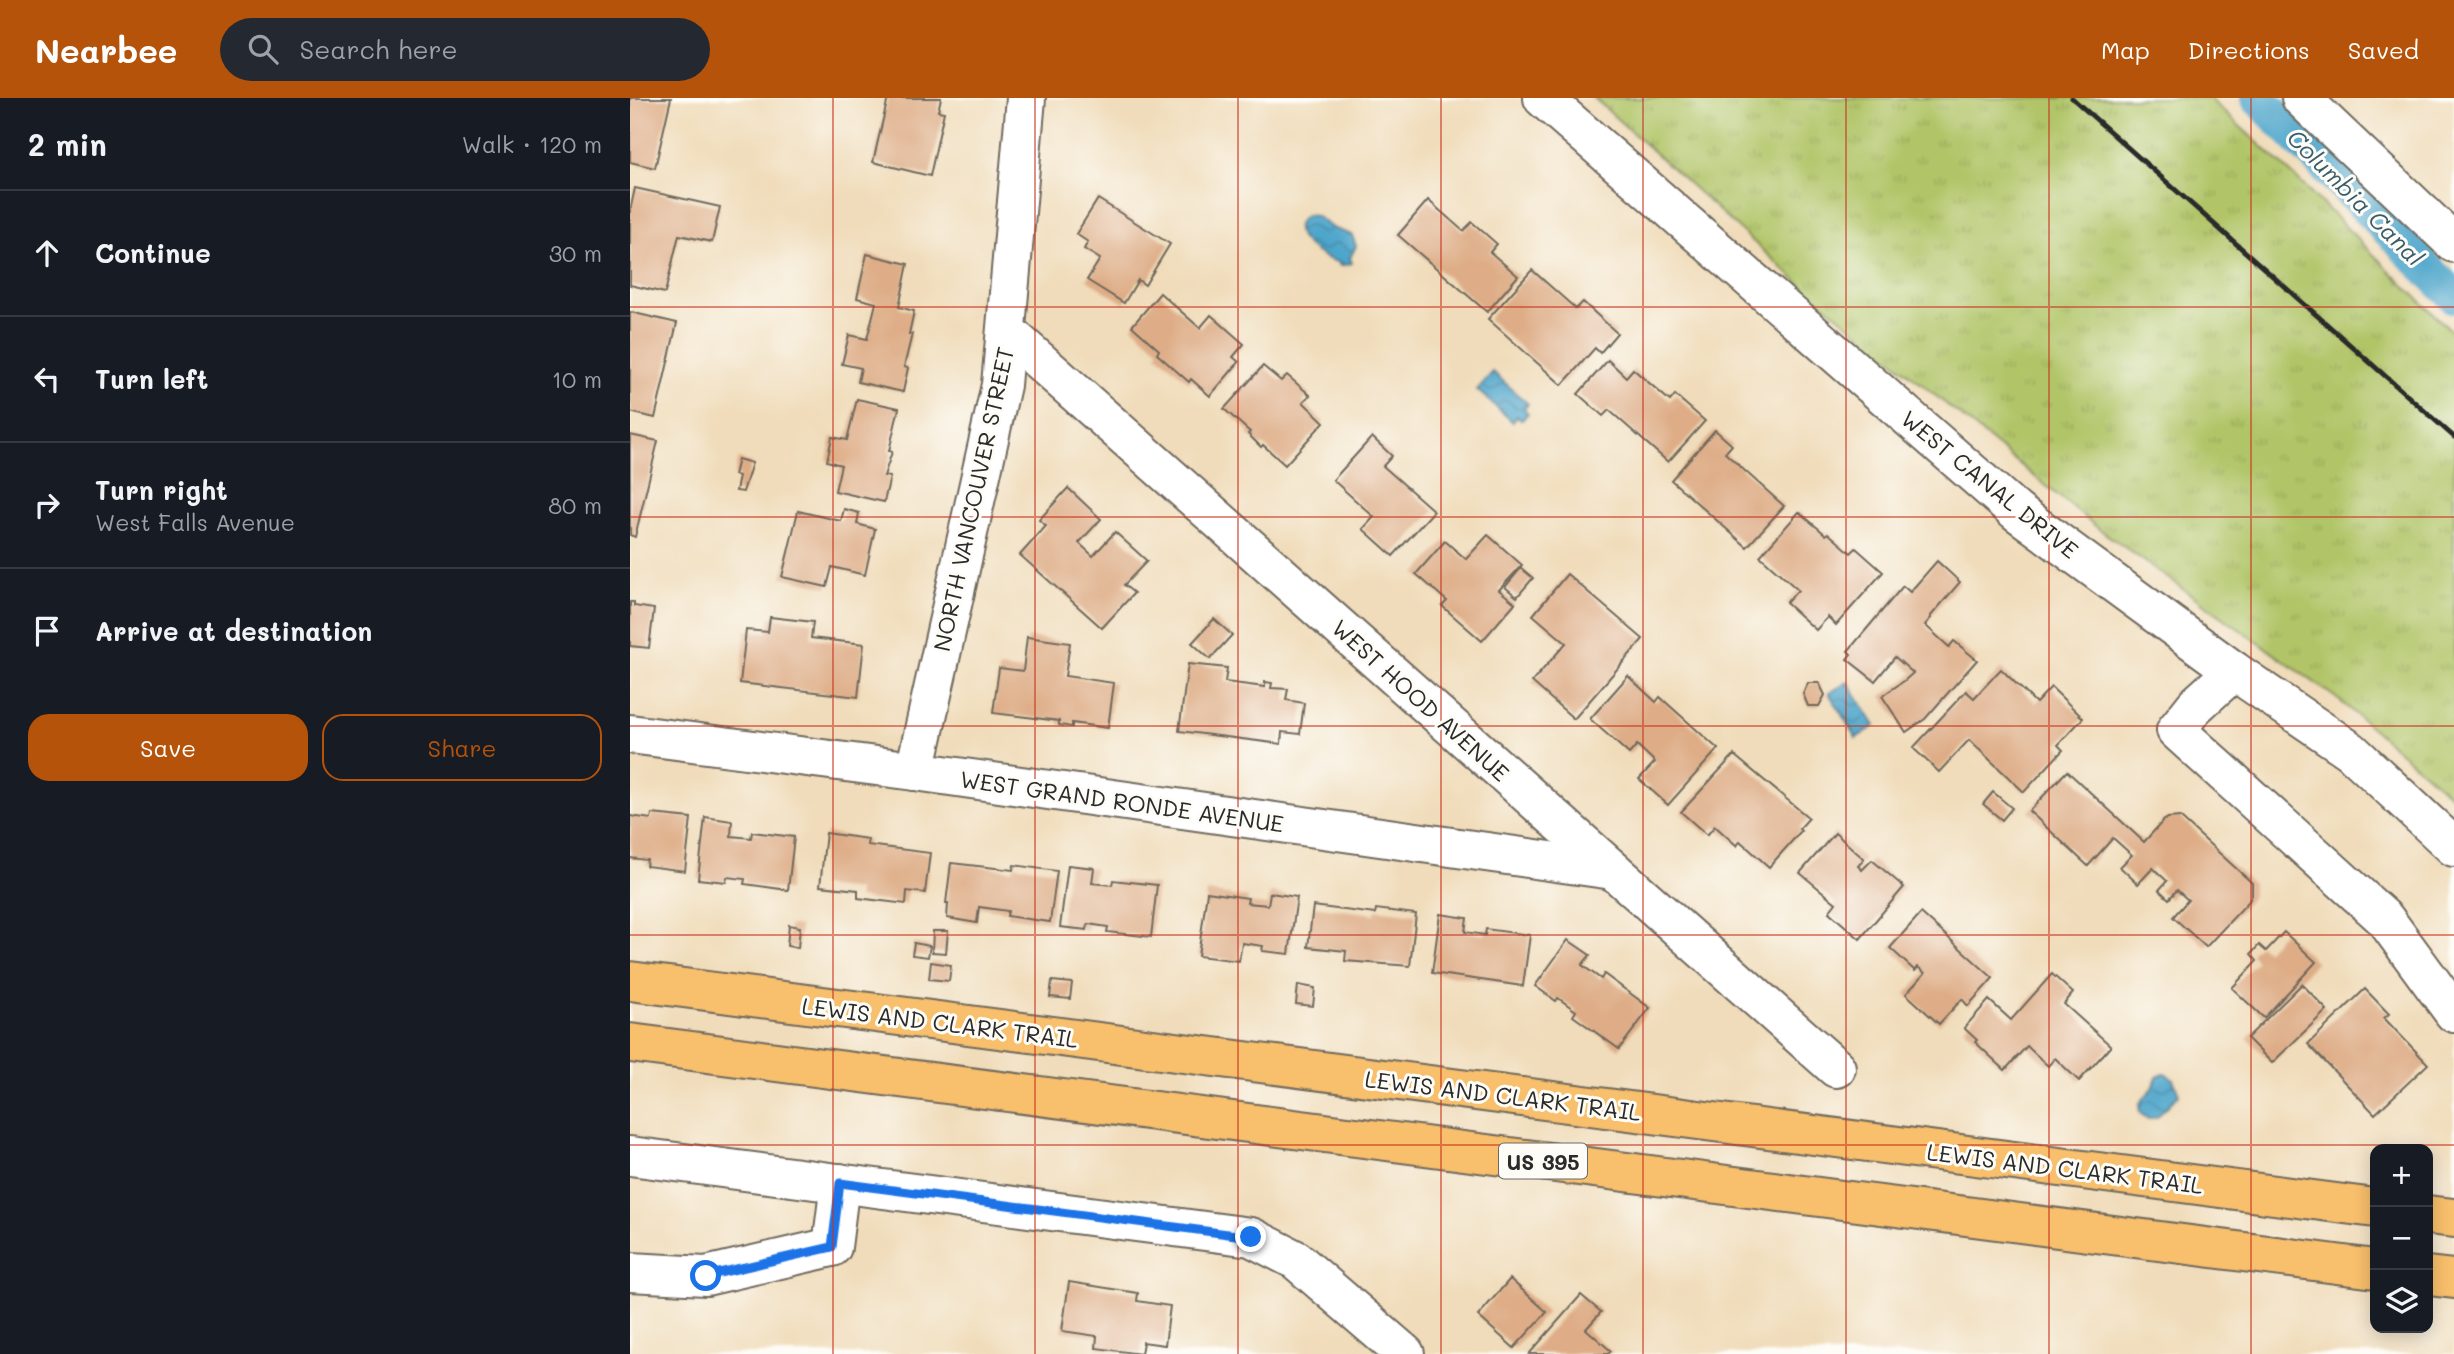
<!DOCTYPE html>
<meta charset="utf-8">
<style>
body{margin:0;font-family:Mali,sans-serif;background:#242831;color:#f1f3f6}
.controls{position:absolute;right:21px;bottom:21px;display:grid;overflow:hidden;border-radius:14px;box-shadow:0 4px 18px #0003}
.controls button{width:63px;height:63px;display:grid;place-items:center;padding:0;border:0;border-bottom:2px solid #363941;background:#171b24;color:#f1f3f6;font:35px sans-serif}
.stop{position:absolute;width:21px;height:21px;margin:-16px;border:5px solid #1a73e8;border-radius:50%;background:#fff}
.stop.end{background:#1a73e8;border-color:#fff;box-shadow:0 2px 7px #0008}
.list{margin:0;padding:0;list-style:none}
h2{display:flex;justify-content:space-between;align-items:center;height:91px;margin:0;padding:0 28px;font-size:30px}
h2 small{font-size:23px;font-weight:400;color:#9ea1a6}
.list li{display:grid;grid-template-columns:46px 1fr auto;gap:21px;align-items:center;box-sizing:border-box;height:126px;padding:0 28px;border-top:2px solid #363941}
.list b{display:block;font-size:26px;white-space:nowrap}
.list p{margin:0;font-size:23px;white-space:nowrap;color:#9ea1a6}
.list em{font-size:23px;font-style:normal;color:#9ea1a6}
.actions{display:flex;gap:14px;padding:21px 28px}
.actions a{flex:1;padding:16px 0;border:2px solid #b45309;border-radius:21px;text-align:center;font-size:24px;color:#b45309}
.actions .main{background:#b45309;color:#fff}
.icon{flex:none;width:38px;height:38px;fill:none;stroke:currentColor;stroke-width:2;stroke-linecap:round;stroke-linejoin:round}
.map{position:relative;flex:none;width:1824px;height:1256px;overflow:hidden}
header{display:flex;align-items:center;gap:42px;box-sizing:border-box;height:98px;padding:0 35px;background:#b45309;color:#fff}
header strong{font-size:33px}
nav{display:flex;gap:38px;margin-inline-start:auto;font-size:24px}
.search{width:490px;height:63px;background:#242831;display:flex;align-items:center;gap:18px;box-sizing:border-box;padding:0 24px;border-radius:38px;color:#9ea1a6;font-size:26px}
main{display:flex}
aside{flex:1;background:#171b24}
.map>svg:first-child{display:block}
.grass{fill:url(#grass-tufts);stroke:#6e784a;stroke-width:2}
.water{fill:url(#water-waves);stroke:#3c687b;stroke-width:2}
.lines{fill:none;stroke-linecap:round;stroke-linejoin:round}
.canal{stroke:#4ea5cb;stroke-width:35}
.building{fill:#dead87}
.minor-casing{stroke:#70695d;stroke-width:42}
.highway-casing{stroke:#70695d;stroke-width:42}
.minor{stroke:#fff;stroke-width:38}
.highway{stroke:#f8bf6c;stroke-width:38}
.rail{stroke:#2b2b2b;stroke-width:5}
.route{stroke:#1a73e8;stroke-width:9}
.grid{fill:none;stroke:#c8321e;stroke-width:2;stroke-opacity:0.55}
.labels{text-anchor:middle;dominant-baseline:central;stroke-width:6;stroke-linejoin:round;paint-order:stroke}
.shield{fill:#fdfcf7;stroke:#6a6a68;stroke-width:2}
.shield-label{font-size:21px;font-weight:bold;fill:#2b2b2b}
.street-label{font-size:23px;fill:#2b2b2b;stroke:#fdfcf7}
.water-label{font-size:24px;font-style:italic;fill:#395c6b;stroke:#fdfcf7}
</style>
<header>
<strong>Nearbee</strong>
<div class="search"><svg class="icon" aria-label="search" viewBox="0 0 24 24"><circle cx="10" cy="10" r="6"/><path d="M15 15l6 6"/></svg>Search here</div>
<nav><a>Map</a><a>Directions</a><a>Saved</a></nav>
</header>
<main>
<aside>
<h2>2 min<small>Walk · 120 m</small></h2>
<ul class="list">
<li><svg class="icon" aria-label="ahead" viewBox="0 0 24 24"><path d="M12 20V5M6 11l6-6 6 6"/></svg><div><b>Continue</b></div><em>30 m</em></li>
<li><svg class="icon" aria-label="left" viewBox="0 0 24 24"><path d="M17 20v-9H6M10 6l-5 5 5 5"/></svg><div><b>Turn left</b></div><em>10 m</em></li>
<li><svg class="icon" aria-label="right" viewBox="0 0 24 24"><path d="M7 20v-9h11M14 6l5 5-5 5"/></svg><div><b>Turn right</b><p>West Falls Avenue</p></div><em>80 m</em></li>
<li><svg class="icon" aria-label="arrive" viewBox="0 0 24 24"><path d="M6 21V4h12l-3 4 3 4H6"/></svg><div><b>Arrive at destination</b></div></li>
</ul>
<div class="actions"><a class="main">Save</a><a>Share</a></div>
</aside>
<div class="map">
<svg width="1824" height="1256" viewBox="0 0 1824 1256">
<defs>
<pattern id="grass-tufts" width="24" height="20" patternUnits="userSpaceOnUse" patternTransform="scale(1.75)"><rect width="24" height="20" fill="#b1c568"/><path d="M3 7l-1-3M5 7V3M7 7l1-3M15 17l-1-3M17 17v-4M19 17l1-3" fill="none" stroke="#98a95a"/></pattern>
<pattern id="water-waves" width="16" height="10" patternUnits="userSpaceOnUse" patternTransform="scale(1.75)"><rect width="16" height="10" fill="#4ea5cb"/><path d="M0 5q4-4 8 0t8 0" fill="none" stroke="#4187a5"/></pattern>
</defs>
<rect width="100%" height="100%" fill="#fdfcf7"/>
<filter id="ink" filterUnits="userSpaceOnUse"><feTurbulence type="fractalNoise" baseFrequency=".0143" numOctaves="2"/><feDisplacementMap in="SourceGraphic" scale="14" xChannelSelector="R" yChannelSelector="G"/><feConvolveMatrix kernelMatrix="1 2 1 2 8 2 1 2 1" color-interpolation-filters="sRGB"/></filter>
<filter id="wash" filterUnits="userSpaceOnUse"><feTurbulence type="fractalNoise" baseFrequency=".00686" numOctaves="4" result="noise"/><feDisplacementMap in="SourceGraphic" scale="28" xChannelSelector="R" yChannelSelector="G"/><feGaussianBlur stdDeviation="1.57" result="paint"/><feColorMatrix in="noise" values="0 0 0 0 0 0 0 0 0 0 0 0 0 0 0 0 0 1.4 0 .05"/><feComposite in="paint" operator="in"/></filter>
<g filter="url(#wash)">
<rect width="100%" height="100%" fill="#f0dcba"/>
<polygon class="grass" points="964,0 1579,0 1662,76 1824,236 1824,700 1709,602 1469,431 1179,194"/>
<g class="water">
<path d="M677,117L686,118L702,130L722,137L726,148L720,160L722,165L710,168L708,164C691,161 649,133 677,117Z"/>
<polygon points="863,274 898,306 894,311 898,315 892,322 887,318 883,324 847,292"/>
<polygon points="1218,584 1245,628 1226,640 1199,595"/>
<polygon points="1535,975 1543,981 1549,996 1527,1019 1518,1021 1510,1015 1509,1006 1521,992 1527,979"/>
</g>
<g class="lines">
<polyline class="canal" points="1628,0 1824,198"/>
</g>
<g id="blocks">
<g class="building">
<polygon points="0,0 41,0 25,70 0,64"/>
<polygon points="258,0 311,0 308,13 314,14 300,78 243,64"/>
<polygon points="5,90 90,109 82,144 49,137 35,195 0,187 0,113"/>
<polygon points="468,101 540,146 515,187 508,182 494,205 457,182 470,161 454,151 458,144 446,136"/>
<polygon points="798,102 833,133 842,124 867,146 860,154 888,178 857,214 768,137"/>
<polygon points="237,156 278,166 269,209 284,213 279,236 282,236 274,269 278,270 273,294 228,284 231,270 212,266 219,237 237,241 246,205 227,200"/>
<polygon points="902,172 946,211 953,204 987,235 970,255 965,250 932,287 858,221"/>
<polygon points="530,195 570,230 581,217 614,246 603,259 609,264 580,298 561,281 559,284 527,256 529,252 502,228"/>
<polygon points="0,214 47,225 25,320 0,314"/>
<polygon points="978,262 996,279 1003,271 1040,303 1045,297 1075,323 1038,364 979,312 973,318 948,296"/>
<polygon points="633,268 651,283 657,277 680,297 673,304 694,324 655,367 633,347 631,349 618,336 620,334 594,311"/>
<polygon points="227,301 269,310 259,353 262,354 254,378 260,379 254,404 205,393 211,367 197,363 202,339 217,342"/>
<polygon points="1085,332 1102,347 1095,355 1154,408 1117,449 1041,382"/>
<polygon points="0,337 28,343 5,439 0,437"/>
<polygon points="742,339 762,358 753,368 804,413 763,458 733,431 744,419 703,382"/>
<polygon points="108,361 122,365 113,394 106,393 109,378 104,377"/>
<polygon points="438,390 471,421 449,445 463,458 485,434 517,463 494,487 504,495 472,530 390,457 416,428 409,422"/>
<polygon points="214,411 229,415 227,426 245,431 235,477 202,469 197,489 152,479 168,413 211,423"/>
<polygon points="1169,414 1196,437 1198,435 1221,455 1226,450 1253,474 1206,527 1198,519 1186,532 1156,505 1168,492 1130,458"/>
<polygon points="858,437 892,467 869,492 885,505 852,543 812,508 817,503 786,476 815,443 836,461"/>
<polygon points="1307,463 1330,484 1300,519 1301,520 1295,527 1319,549 1324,543 1347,562 1295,621 1276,634 1252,598 1274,583 1283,575 1265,559 1245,583 1217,561 1221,556 1218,553 1273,488 1280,494"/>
<polygon points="891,470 903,480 887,499 875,489"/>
<polygon points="937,476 1013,541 944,621 902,584 936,545 903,517"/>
<polygon points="0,504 4,504 4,508 24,511 19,550 0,548"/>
<polygon points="140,519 183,524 181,540 234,546 228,599 110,585 116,532 138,534"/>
<polygon points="584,521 602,537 580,561 562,545"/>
<polygon points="397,539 440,545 435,578 484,585 478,630 442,625 442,629 429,627 429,623 363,615 369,570 393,573"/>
<polygon points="558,566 597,570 595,584 635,589 635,584 642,585 641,590 658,591 656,602 674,605 670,636 652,634 651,646 549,633"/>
<polygon points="1371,571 1406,605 1421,589 1453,620 1428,647 1433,652 1394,694 1339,642 1309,674 1283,650 1336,593 1344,600"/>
<polygon points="998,578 1026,604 1030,599 1088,651 1038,707 1009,681 1025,664 1007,647 999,656 960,621"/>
<polygon points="1178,585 1189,585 1195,597 1189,608 1178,608 1173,596"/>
<polygon points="1104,657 1179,720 1169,731 1171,733 1139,769 1110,743 1107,748 1085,728 1077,737 1051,714"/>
<polygon points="1437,673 1514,744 1533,723 1538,720 1550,719 1622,785 1622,797 1619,803 1576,849 1543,819 1558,802 1547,792 1539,801 1529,792 1537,783 1523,770 1508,786 1490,769 1502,757 1483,740 1458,768 1399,713"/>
<polygon points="1363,694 1382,710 1372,722 1353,706"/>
<polygon points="22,716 61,720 55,773 16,768 17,762 0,760 0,718 21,721"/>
<polygon points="75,719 102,723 101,738 121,740 122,734 164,739 158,792 114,786 115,781 97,779 96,784 68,781"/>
<polygon points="196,735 238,741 237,747 300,755 295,795 277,793 276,806 228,800 228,792 190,788"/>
<polygon points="1205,735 1234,761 1228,768 1232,772 1242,762 1274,789 1230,841 1199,814 1206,805 1170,775"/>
<polygon points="321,765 383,772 384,767 427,773 420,824 377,818 378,813 349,809 347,825 317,820 318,805 316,805"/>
<polygon points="438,767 464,770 462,785 482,787 483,782 527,787 521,839 477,834 478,829 458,826 457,832 430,829"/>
<polygon points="577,794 618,800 617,805 638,807 640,795 667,799 659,856 632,853 633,848 612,845 609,863 568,858"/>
<polygon points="683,808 745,816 746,811 786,816 780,868 715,863 716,853 678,849"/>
<polygon points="1291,815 1363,880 1338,908 1332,901 1309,926 1276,896 1295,875 1288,869 1285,873 1260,850"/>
<polygon points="810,816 837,820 835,834 855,837 856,831 900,837 893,888 802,875"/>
<polygon points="159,827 170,829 168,850 157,848"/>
<polygon points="303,833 318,833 316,855 302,854"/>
<polygon points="1654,834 1686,864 1634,920 1602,890 1627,863 1621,856 1629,847 1636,853"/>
<polygon points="938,842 960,857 952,867 971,881 974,876 1020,910 989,951 943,918 946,913 928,900 926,903 905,888"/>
<polygon points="284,845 300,848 298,859 282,857"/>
<polygon points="301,864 321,867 319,883 299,881"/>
<polygon points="1422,876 1443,895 1434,906 1481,948 1449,983 1425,960 1418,968 1397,948 1375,972 1345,944 1347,942 1334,930 1359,902 1381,922"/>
<polygon points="422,883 442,885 440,901 420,899"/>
<polygon points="1672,886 1697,912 1642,965 1617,940"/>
<polygon points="668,887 685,890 683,908 666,906"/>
<polygon points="1735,891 1759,916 1754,920 1798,966 1745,1016 1678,946"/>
<polygon points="880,1181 917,1214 884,1250 848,1218"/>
<polygon points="439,1184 508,1195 507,1203 540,1208 535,1247 513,1244 511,1256 466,1250 467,1238 432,1233"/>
<polygon points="951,1197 971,1214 956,1231 981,1253 978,1256 899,1256"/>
</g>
</g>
</g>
<g filter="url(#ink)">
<use href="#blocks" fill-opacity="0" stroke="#70695d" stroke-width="2"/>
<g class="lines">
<defs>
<g id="minor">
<polyline points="913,0 1387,414 1604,573 1721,653 1824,749"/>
<polyline points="1671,0 1824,145"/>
<polyline points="377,234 1206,970"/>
<polyline points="1604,573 1565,608 1546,632 1755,821 1824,915"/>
<polyline points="0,636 285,673 983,772"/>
<polyline points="285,673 371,287 396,0"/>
<polyline points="0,1058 621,1139 666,1162 775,1256"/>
<polyline points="0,1174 76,1178 202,1149 210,1085"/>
</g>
<g id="highway">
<polyline points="0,883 1745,1110"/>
<polyline points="0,945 1745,1171"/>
<polyline points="1798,1117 1824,1120"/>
<polyline points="1798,1178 1824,1181"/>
</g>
</defs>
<use href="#minor" class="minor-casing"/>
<use href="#highway" class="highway-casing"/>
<use href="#minor" class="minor"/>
<use href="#highway" class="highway"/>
<polyline class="rail" points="1442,0 1824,339"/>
</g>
</g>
<g class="lines" filter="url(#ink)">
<polyline class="route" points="76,1178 202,1149 210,1085 621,1139"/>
</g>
<path class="grid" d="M203,0V1256M405,0V1256M608,0V1256M811,0V1256M1013,0V1256M1216,0V1256M1419,0V1256M1621,0V1256M0,209H1824M0,419H1824M0,628H1824M0,837H1824M0,1047H1824"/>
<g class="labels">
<rect class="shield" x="869" y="1045.5" width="88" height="35" rx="5"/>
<g class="shield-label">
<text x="913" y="1063">US 395</text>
</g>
<g class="street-label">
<text transform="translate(1360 386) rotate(39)">WEST CANAL DRIVE</text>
<text transform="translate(343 401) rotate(-78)">NORTH VANCOUVER STREET</text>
<text transform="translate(791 602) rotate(42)">WEST HOOD AVENUE</text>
<text transform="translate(492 703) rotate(8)">WEST GRAND RONDE AVENUE</text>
<text transform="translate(310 924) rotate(7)">LEWIS AND CLARK TRAIL</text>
<text transform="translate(873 997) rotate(7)">LEWIS AND CLARK TRAIL</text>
<text transform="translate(1435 1070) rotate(7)">LEWIS AND CLARK TRAIL</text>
</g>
<g class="water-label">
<text transform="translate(1726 99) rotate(45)">Columbia Canal</text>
</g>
</g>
</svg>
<div class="controls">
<button>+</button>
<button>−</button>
<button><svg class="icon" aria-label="layers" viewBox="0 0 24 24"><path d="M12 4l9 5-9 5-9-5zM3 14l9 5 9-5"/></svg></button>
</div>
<div class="stop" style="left:76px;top:1178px"></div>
<div class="stop end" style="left:621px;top:1139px"></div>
</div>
</main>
